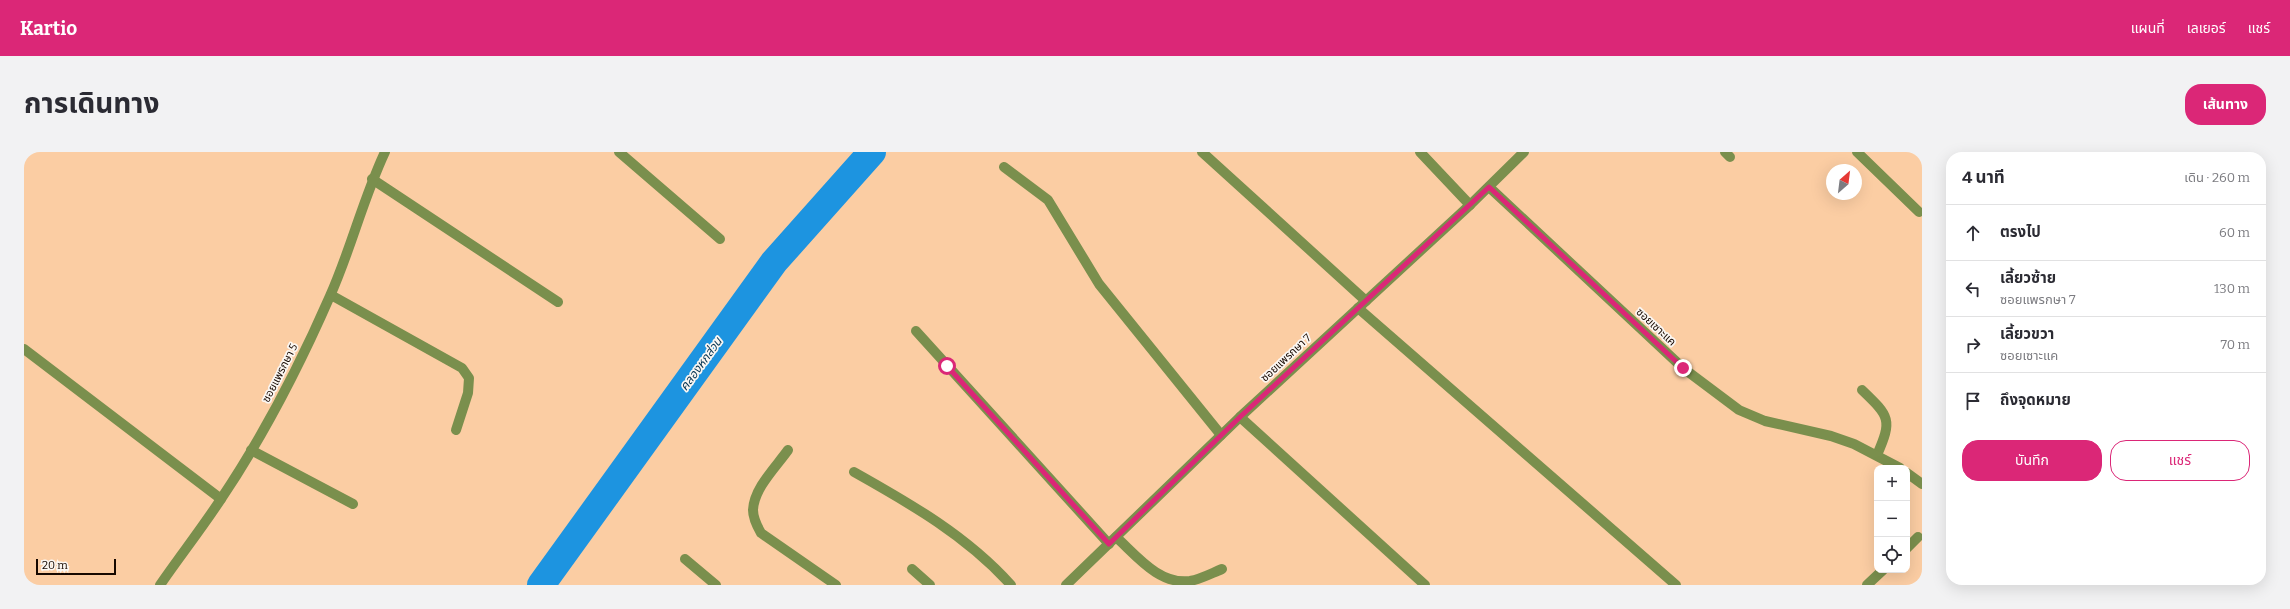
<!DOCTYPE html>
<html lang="th">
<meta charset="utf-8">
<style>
body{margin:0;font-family:Bitter,"Noto Sans Thai",serif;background:#f2f2f3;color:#2b2b33}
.controls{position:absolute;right:12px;bottom:12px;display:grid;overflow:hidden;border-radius:8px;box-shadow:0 4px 16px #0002}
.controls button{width:36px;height:36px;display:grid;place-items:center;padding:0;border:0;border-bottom:1px solid #e1e1e2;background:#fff;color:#2b2b33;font:20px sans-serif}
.compass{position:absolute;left:1802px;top:12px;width:36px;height:36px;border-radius:50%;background:#fff;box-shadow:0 4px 16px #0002;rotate:28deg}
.scale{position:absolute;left:12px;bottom:10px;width:80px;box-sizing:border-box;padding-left:4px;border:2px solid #160800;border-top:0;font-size:11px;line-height:14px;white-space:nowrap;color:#160800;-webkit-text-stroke:3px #fbf7f3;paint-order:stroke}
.stop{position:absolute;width:12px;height:12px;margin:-9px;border:3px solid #db2777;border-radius:50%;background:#fff}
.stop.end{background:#db2777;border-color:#fff;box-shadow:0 1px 4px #0008}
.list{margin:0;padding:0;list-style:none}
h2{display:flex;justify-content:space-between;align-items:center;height:52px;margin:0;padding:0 16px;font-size:17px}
h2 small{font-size:13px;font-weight:400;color:#7c7c81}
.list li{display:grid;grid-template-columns:26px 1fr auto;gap:12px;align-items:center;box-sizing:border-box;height:56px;padding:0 16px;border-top:1px solid #e1e1e2}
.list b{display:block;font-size:15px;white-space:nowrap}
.list p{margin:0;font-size:13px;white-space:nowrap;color:#7c7c81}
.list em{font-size:13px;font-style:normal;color:#7c7c81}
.actions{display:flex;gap:8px;padding:12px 16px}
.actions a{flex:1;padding:9px 0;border:1px solid #db2777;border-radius:16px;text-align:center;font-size:14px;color:#db2777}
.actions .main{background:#db2777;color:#fff}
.icon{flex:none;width:22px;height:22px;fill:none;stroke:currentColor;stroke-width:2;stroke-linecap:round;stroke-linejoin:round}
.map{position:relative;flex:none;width:1898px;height:433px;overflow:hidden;border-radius:16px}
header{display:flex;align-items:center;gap:24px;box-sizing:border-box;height:56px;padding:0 20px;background:#db2777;color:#fff}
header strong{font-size:19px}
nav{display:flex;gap:22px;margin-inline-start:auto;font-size:14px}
.intro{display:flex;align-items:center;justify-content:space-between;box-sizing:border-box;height:96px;padding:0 24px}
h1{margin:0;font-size:28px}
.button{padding:10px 18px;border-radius:16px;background:#db2777;color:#fff;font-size:14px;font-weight:700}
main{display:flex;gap:24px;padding:0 24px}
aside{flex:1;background:#fff;border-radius:16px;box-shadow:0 4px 16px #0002}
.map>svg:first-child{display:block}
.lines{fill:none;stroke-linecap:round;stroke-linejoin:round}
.canal{stroke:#1d94e0;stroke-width:28}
.service{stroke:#7a8f4d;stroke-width:10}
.minor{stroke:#7a8f4d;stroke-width:10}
.route{stroke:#db2777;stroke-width:5}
.labels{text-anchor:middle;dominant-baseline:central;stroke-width:3.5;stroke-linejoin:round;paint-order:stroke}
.street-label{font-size:11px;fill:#160800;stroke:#fbf7f3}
.water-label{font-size:12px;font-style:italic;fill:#063452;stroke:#fbf7f3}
</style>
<header>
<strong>Kartio</strong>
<nav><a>แผนที่</a><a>เลเยอร์</a><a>แชร์</a></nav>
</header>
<div class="intro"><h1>การเดินทาง</h1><a class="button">เส้นทาง</a></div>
<main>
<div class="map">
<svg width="1898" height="433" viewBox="0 0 1898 433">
<rect width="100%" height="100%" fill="#fbcda3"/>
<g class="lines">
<polyline class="canal" points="517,433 750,110 848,0"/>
<g class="service">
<polyline points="1701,0 1706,5"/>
<polyline points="1833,0 1895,60"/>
<polyline points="892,179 1085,392"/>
<polyline points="0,197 197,347"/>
<path d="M1838,238C1865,264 1869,267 1853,303"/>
<path d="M1092,385C1113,404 1135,433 1166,429C1177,427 1188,421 1198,417"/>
<polyline points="1883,396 1894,385"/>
<polyline points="661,407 692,433"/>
<polyline points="1843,433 1859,418"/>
</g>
<g class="minor">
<polyline points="595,0 696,87"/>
<polyline points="1178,0 1342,149"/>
<polyline points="1396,0 1446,53"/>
<polyline points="980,15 1024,48 1075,132 1197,283"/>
<polyline points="348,27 534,150"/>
<polyline points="1465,35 1659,216 1715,258 1741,269 1807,284 1830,292 1876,316"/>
<polyline points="307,143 438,216 445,226 444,241 432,278"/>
<polyline points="1334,156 1652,433"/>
<polyline points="1216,265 1401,433"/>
<polyline points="227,298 329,352"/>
<path d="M764,298C752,315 730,336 729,358C729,366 733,374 737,381L812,433"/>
<path d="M830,320C887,352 943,384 987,433"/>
<polyline points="1883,321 1898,332"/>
<polyline points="888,417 906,433"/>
<path d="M136,433C156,404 178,376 197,347C240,283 275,215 306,144C327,97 339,47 361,0"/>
<polyline points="1042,433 1216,265 1446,53 1500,0"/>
</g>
</g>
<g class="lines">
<polyline class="route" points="923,214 1085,392 1216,265 1465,35 1659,216"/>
</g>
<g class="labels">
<g class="street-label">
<text transform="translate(1632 175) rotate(43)">ซอยเซาะแค</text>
<text transform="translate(1262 206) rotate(-43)">ซอยแพรกษา 7</text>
<text transform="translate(256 221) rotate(-63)">ซอยแพรกษา 5</text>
</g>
<g class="water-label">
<text transform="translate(677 212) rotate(-54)">คลองหกส่วน</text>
</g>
</g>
</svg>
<div class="controls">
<button>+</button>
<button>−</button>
<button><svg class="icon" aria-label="locate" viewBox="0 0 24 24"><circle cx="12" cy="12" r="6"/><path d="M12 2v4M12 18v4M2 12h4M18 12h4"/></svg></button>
</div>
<svg class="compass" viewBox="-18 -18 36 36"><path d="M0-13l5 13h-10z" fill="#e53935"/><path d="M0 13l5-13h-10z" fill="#7c7c81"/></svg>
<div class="scale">20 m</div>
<div class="stop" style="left:923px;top:214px"></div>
<div class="stop end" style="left:1659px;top:216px"></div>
</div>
<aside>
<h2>4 นาที<small>เดิน · 260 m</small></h2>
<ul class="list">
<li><svg class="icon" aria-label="ahead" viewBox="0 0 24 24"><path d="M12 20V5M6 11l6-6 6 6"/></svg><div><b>ตรงไป</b></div><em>60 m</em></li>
<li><svg class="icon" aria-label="left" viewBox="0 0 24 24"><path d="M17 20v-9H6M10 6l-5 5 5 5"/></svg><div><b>เลี้ยวซ้าย</b><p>ซอยแพรกษา 7</p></div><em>130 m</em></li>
<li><svg class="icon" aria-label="right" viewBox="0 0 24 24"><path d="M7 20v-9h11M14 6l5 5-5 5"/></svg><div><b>เลี้ยวขวา</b><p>ซอยเซาะแค</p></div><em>70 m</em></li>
<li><svg class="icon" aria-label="arrive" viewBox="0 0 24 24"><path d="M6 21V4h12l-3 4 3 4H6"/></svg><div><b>ถึงจุดหมาย</b></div></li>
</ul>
<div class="actions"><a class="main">บันทึก</a><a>แชร์</a></div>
</aside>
</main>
